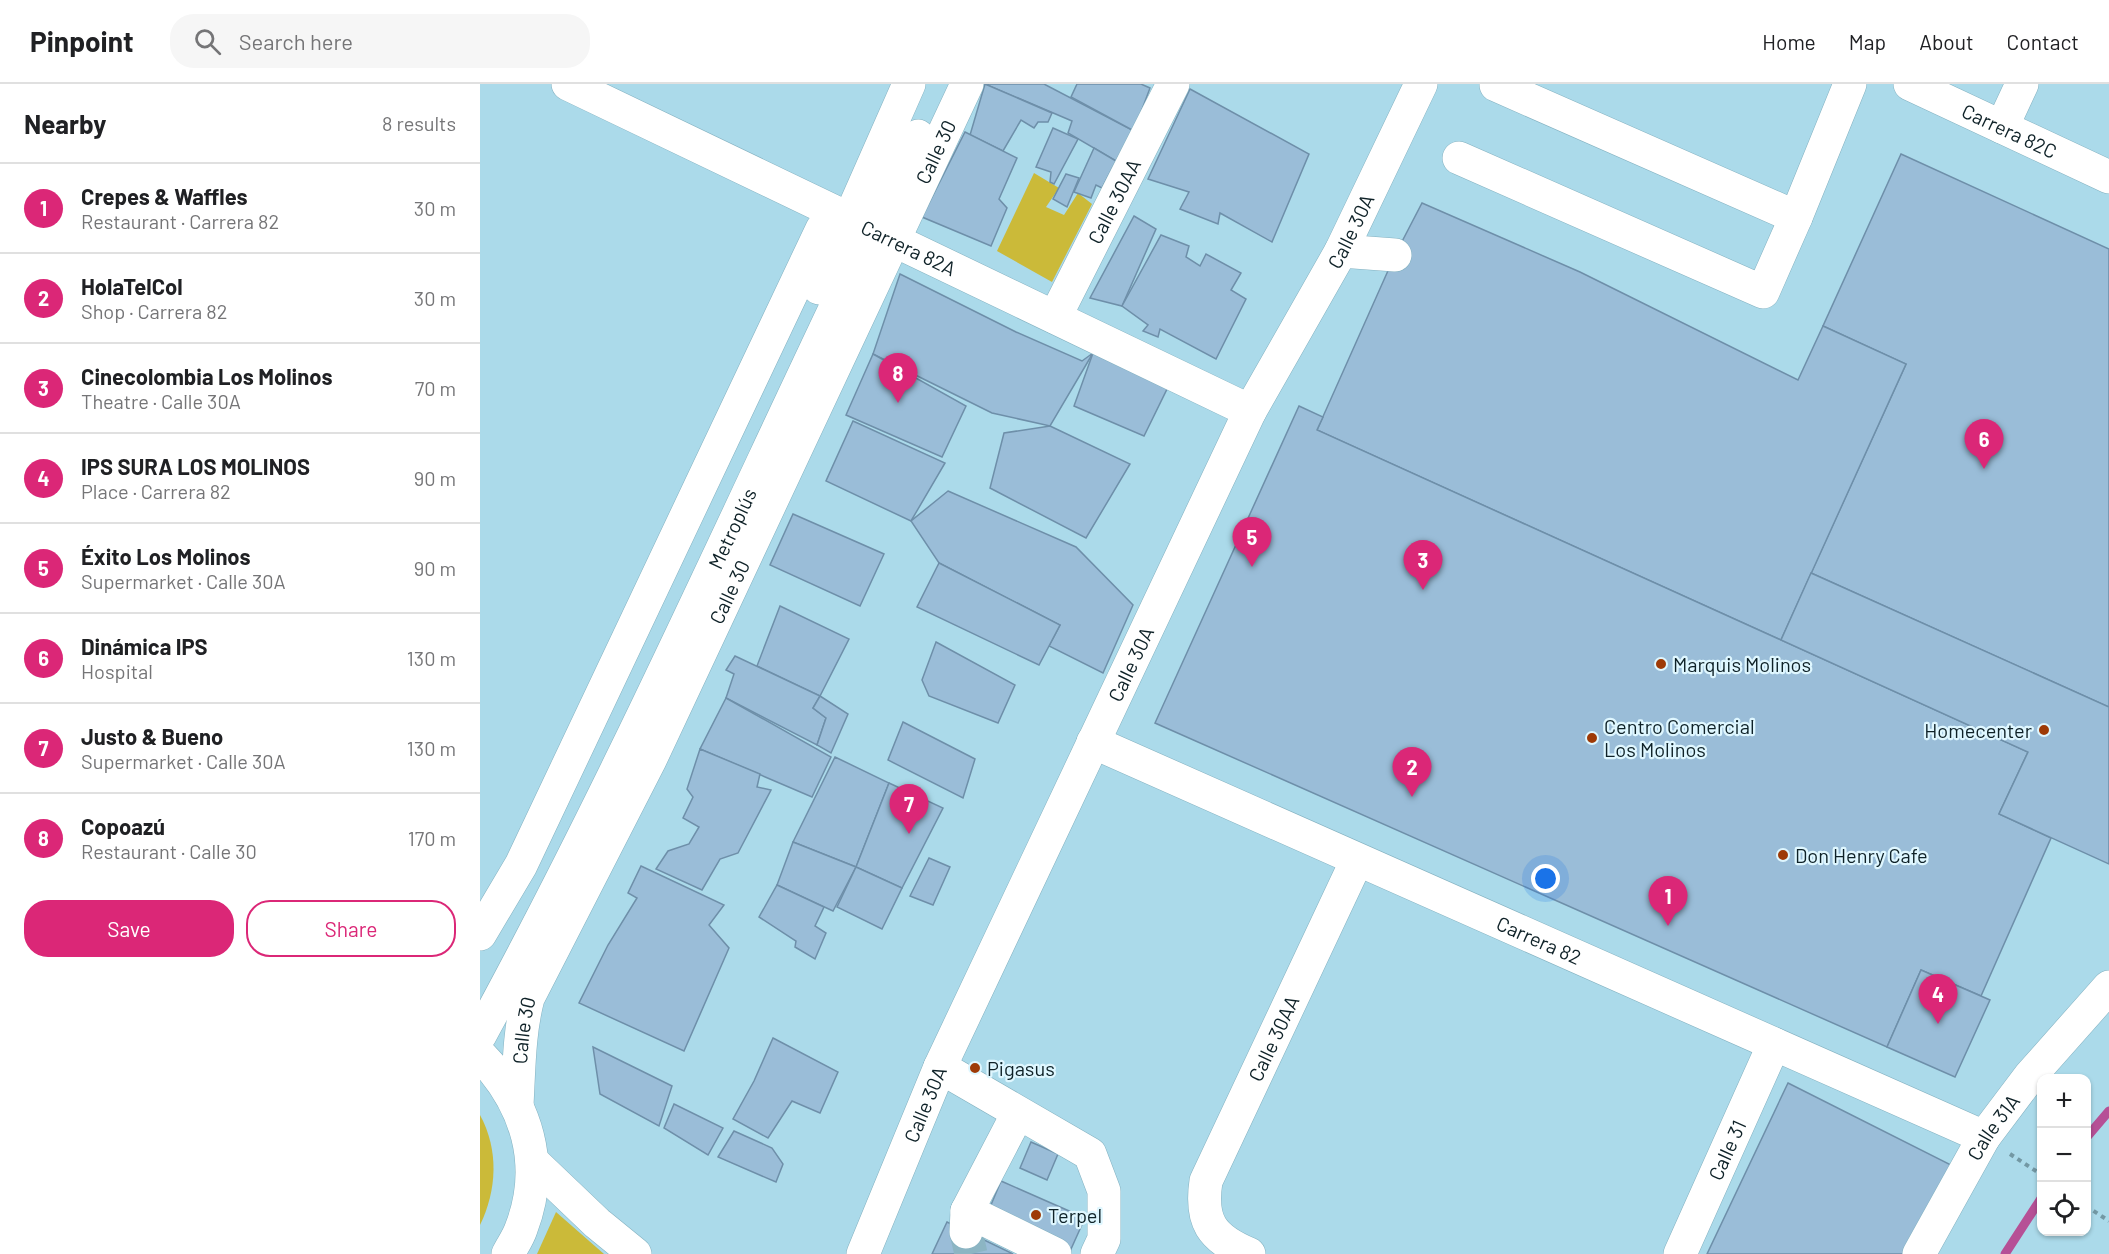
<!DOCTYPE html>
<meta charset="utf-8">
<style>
body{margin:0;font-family:Barlow,sans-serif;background:#f6f6f6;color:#202124}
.controls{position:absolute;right:18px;bottom:18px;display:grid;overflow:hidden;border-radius:12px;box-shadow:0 2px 4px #0004}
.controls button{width:54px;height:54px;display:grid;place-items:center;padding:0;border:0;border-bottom:2px solid #e0e0e0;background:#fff;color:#202124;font:30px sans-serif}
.you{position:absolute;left:1066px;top:795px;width:21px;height:21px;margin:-15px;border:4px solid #fff;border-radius:50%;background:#1a73e8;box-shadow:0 0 0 9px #1a73e833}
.badge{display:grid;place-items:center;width:39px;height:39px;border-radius:50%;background:#db2777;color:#fff;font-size:20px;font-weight:700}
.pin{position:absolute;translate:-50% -50px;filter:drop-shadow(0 2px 3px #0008)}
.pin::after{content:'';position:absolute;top:32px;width:21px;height:18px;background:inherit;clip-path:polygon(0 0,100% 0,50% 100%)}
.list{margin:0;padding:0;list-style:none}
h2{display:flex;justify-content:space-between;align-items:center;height:78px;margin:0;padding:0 24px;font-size:26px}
h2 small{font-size:20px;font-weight:400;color:#757577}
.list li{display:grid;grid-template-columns:39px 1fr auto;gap:18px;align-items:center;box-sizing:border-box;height:90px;padding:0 24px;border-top:2px solid #e0e0e0}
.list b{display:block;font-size:22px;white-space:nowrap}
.list p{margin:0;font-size:20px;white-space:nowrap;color:#757577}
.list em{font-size:20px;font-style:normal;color:#757577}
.actions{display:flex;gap:12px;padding:18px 24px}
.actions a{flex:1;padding:14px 0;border:2px solid #db2777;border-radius:24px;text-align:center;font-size:21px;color:#db2777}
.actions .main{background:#db2777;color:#fff}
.icon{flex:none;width:33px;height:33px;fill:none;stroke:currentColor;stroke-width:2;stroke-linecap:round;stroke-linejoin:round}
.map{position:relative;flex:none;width:1629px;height:1170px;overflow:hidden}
header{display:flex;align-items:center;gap:36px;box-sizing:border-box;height:84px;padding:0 30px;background:#fff;border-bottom:2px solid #e0e0e0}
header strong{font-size:28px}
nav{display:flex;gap:33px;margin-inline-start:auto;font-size:21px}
.search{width:420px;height:54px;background:#f6f6f6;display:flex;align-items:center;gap:15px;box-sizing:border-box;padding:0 21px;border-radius:24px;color:#757577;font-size:22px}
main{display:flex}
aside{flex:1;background:#fff}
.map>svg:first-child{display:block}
.green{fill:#cbba39}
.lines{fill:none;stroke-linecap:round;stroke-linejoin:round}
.stream{stroke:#b65096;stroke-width:9}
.building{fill:#9abdd8;stroke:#6e8fa9;stroke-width:1.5}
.minor-tunnel{stroke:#8cb5c3;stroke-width:33;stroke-dasharray:33 16;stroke-linecap:butt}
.minor-casing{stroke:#83b1c0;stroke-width:34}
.major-casing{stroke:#83b1c0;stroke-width:34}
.path{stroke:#7398a4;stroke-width:4;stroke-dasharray:4.5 4.5;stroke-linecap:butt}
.minor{stroke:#fff;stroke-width:33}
.major{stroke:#fff;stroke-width:33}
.poi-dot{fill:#9e3a07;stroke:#dff7ff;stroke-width:2}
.labels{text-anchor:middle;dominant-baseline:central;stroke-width:4.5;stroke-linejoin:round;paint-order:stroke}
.street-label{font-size:20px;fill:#0e2127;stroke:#dff7ff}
.poi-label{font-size:20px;fill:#0e2127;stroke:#dff7ff;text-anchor:start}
</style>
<header>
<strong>Pinpoint</strong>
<div class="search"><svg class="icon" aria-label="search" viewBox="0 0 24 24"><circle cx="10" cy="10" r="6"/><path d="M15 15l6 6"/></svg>Search here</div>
<nav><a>Home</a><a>Map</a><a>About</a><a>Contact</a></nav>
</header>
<main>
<aside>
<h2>Nearby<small>8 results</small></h2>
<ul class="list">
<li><span class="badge">1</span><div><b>Crepes &amp; Waffles</b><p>Restaurant · Carrera 82</p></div><em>30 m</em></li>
<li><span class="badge">2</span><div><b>HolaTelCol</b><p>Shop · Carrera 82</p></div><em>30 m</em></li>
<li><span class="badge">3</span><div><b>Cinecolombia Los Molinos</b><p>Theatre · Calle 30A</p></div><em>70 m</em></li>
<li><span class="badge">4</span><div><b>IPS SURA LOS MOLINOS</b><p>Place · Carrera 82</p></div><em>90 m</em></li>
<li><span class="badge">5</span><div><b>Éxito Los Molinos</b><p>Supermarket · Calle 30A</p></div><em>90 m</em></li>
<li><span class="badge">6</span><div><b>Dinámica IPS</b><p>Hospital</p></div><em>130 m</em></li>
<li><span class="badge">7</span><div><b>Justo &amp; Bueno</b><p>Supermarket · Calle 30A</p></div><em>130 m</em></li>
<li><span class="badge">8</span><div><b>Copoazú</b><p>Restaurant · Calle 30</p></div><em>170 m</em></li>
</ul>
<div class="actions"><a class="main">Save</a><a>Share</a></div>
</aside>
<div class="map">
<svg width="1629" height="1170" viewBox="0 0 1629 1170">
<rect width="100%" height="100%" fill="#abdaea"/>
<g class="green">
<polygon points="554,89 579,104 566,123 584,131 598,109 612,120 572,198 517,167"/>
<path d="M0,1031C19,1066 17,1106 0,1141Z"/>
<polygon points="76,1128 124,1170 57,1170"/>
</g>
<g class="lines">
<g class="stream">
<polyline points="1606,1054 1629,1027"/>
<polyline points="1525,1170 1562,1113"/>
</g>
</g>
<g class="building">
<polygon points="505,0 564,0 654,47 636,77 588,49 592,37"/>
<polygon points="505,0 572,29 568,38 558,38 554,44 541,36 523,67 490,51"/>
<polygon points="597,0 661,0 670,4 654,47 591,13"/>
<polygon points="710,5 829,70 792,158 740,129 738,140 700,125 709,108 668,95"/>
<polygon points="573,44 598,55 574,100 570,98 571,88 556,83"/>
<polygon points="485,48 537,74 519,115 527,124 511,162 442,133"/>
<polygon points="614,64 636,77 622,104 616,101 611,114 594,108"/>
<polygon points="1421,70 1629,165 1629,623 1331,489 1426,280 1343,242"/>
<polygon points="586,90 599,94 587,123 573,115"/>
<polygon points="942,119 1100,188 1318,296 1343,242 1426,280 1301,556 837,346 915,171"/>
<polygon points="654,132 676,145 642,222 610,214"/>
<polygon points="681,151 709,162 706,173 720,182 726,170 761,189 751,206 766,215 736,275 680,245 678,253 663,247 668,241 642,222"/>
<polygon points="420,190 536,248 602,277 613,269 570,342 512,329 393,270"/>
<polygon points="613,269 688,303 664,352 594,322"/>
<polygon points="393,270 486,322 462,373 366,331"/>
<polygon points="819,322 843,333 837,346 1548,668 1519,730 1571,754 1501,912 1441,886 1407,963 675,639"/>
<polygon points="373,337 465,379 431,437 346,397"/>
<polygon points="570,342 650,380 606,454 510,404 524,349"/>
<polygon points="468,407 596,463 653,521 623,589 569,562 580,541 459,479 431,437"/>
<polygon points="313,430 404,470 380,522 290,481"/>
<polygon points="459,479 580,541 559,581 437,523"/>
<polygon points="1331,489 1629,623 1629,780 1519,730 1548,668 1301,556"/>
<polygon points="300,522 369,555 340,612 277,582"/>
<polygon points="456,558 535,601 518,639 449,612 442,596"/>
<polygon points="255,572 340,612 333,624 346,634 337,661 246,614 254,590 246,586"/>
<polygon points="340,612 368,630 351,669 337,661 346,634 333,624"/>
<polygon points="246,614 351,673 332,713 220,665"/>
<polygon points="423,638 495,675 483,714 408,676"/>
<polygon points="220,665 280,690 277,703 291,706 258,769 240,775 222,806 176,785 188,767 209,760 219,743 203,734 213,713 207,705"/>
<polygon points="355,673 409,699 376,783 313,758"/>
<polygon points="409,699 463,724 422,804 376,783"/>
<polygon points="313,758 376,783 353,827 297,801"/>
<polygon points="449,774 470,783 453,821 430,812"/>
<polygon points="161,782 244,821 229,841 249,864 204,967 99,919 128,861 157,814 148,809"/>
<polygon points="376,783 422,804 402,845 357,823"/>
<polygon points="297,801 344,823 335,842 346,849 335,875 315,863 316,857 279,833"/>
<polygon points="1441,886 1510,916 1475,993 1407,963"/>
<polygon points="293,954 358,988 340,1029 312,1017 288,1054 253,1035 274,997"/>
<polygon points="113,963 192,1002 179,1042 120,1010"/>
<polygon points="1308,999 1473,1082 1429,1170 1227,1170"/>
<polygon points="194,1020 243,1044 228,1071 184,1044"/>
<polygon points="254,1047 292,1064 303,1080 296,1098 238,1073"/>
<polygon points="551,1058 578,1070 567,1096 540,1084"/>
<polygon points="521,1097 605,1134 591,1165 508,1128"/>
<polygon points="467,1138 533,1170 452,1170"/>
</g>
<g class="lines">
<polyline class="minor-tunnel" points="486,1148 491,1170"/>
<defs>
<g id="minor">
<path id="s1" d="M88,0L770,327"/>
<path id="s2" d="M1430,0L1629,93"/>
<polyline points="1016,1 1316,133"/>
<polyline points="1522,43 1542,0"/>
<polyline points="979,74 1283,208 1316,133 1370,0"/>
<polyline points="861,167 915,171"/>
<polyline points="339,204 429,0"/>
<path id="s3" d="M575,233L693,0"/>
<path id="s4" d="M613,658L1504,1053"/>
<polyline points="0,850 41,781 342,145"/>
<path id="s5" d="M0,951C160,658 291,351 438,52"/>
<polyline points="460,983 610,1070 624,1107 624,1155 617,1170"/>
<path id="s6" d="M37,1021C39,985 39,948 48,914L170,676L487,0"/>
<polyline points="487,1127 575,1170"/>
<polyline points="486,1148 487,1127 538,1029"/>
<path id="s7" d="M383,1170L460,983L770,327L861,167L941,0"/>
<path id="s8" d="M769,1170C731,1154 720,1137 726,1097L877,776"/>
<path id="s9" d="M1200,1170L1294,960"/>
<path id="s10" d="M1439,1170L1504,1053L1550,992L1629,903"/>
</g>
<g id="major">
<path d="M0,971C47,1019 66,1081 41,1145C38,1154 32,1162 28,1170"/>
<polyline points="52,1077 117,1139 155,1170"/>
</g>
</defs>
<use href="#minor" class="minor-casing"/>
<use href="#major" class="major-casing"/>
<g class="path">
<polyline points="1530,1070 1562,1091"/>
<polyline points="1606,1122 1629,1137"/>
</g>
<use href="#minor" class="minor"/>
<use href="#major" class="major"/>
</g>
<g class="poi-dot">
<circle cx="1181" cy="580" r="6"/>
<circle cx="1564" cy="646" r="6"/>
<circle cx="1112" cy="654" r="6"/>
<circle cx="1303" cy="771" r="6"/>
<circle cx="495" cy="984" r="6"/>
<circle cx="556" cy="1131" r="6"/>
</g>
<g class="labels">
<g class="street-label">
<text stroke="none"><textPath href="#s2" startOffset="110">Carrera 82C</textPath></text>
<text stroke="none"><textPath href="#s6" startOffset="1047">Calle 30</textPath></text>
<text stroke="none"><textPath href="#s3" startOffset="130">Calle 30AA</textPath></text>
<text stroke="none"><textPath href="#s7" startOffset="1134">Calle 30A</textPath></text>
<text stroke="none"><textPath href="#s1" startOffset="378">Carrera 82A</textPath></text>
<text stroke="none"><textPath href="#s5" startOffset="566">Metroplús</textPath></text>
<text stroke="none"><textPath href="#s6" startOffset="561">Calle 30</textPath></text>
<text stroke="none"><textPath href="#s7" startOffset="648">Calle 30A</textPath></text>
<text stroke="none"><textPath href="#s4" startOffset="488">Carrera 82</textPath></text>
<text stroke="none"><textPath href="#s6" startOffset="75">Calle 30</textPath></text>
<text stroke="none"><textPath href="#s8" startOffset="252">Calle 30AA</textPath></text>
<text stroke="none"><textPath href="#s7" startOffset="162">Calle 30A</textPath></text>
<text stroke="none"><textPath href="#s10" startOffset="147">Calle 31A</textPath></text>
<text stroke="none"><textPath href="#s9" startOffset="114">Calle 31</textPath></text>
</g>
<g class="poi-label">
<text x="1193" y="580">Marquis Molinos</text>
<text x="1124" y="642">Centro Comercial<tspan x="1124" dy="23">Los Molinos</tspan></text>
<text x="1552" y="646" text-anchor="end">Homecenter</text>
<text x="1315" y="771">Don Henry Cafe</text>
<text x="507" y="984">Pigasus</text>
<text x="568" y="1131">Terpel</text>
</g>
</g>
</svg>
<div class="controls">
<button>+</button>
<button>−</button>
<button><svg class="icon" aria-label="locate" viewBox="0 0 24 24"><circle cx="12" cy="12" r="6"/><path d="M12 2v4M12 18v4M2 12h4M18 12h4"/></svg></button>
</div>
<div class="you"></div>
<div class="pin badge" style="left:1188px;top:842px">1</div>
<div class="pin badge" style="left:932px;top:713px">2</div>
<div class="pin badge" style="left:943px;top:506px">3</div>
<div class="pin badge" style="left:1458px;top:940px">4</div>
<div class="pin badge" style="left:772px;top:483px">5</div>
<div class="pin badge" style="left:1504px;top:385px">6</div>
<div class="pin badge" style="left:429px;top:750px">7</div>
<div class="pin badge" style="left:418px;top:319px">8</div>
</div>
</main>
